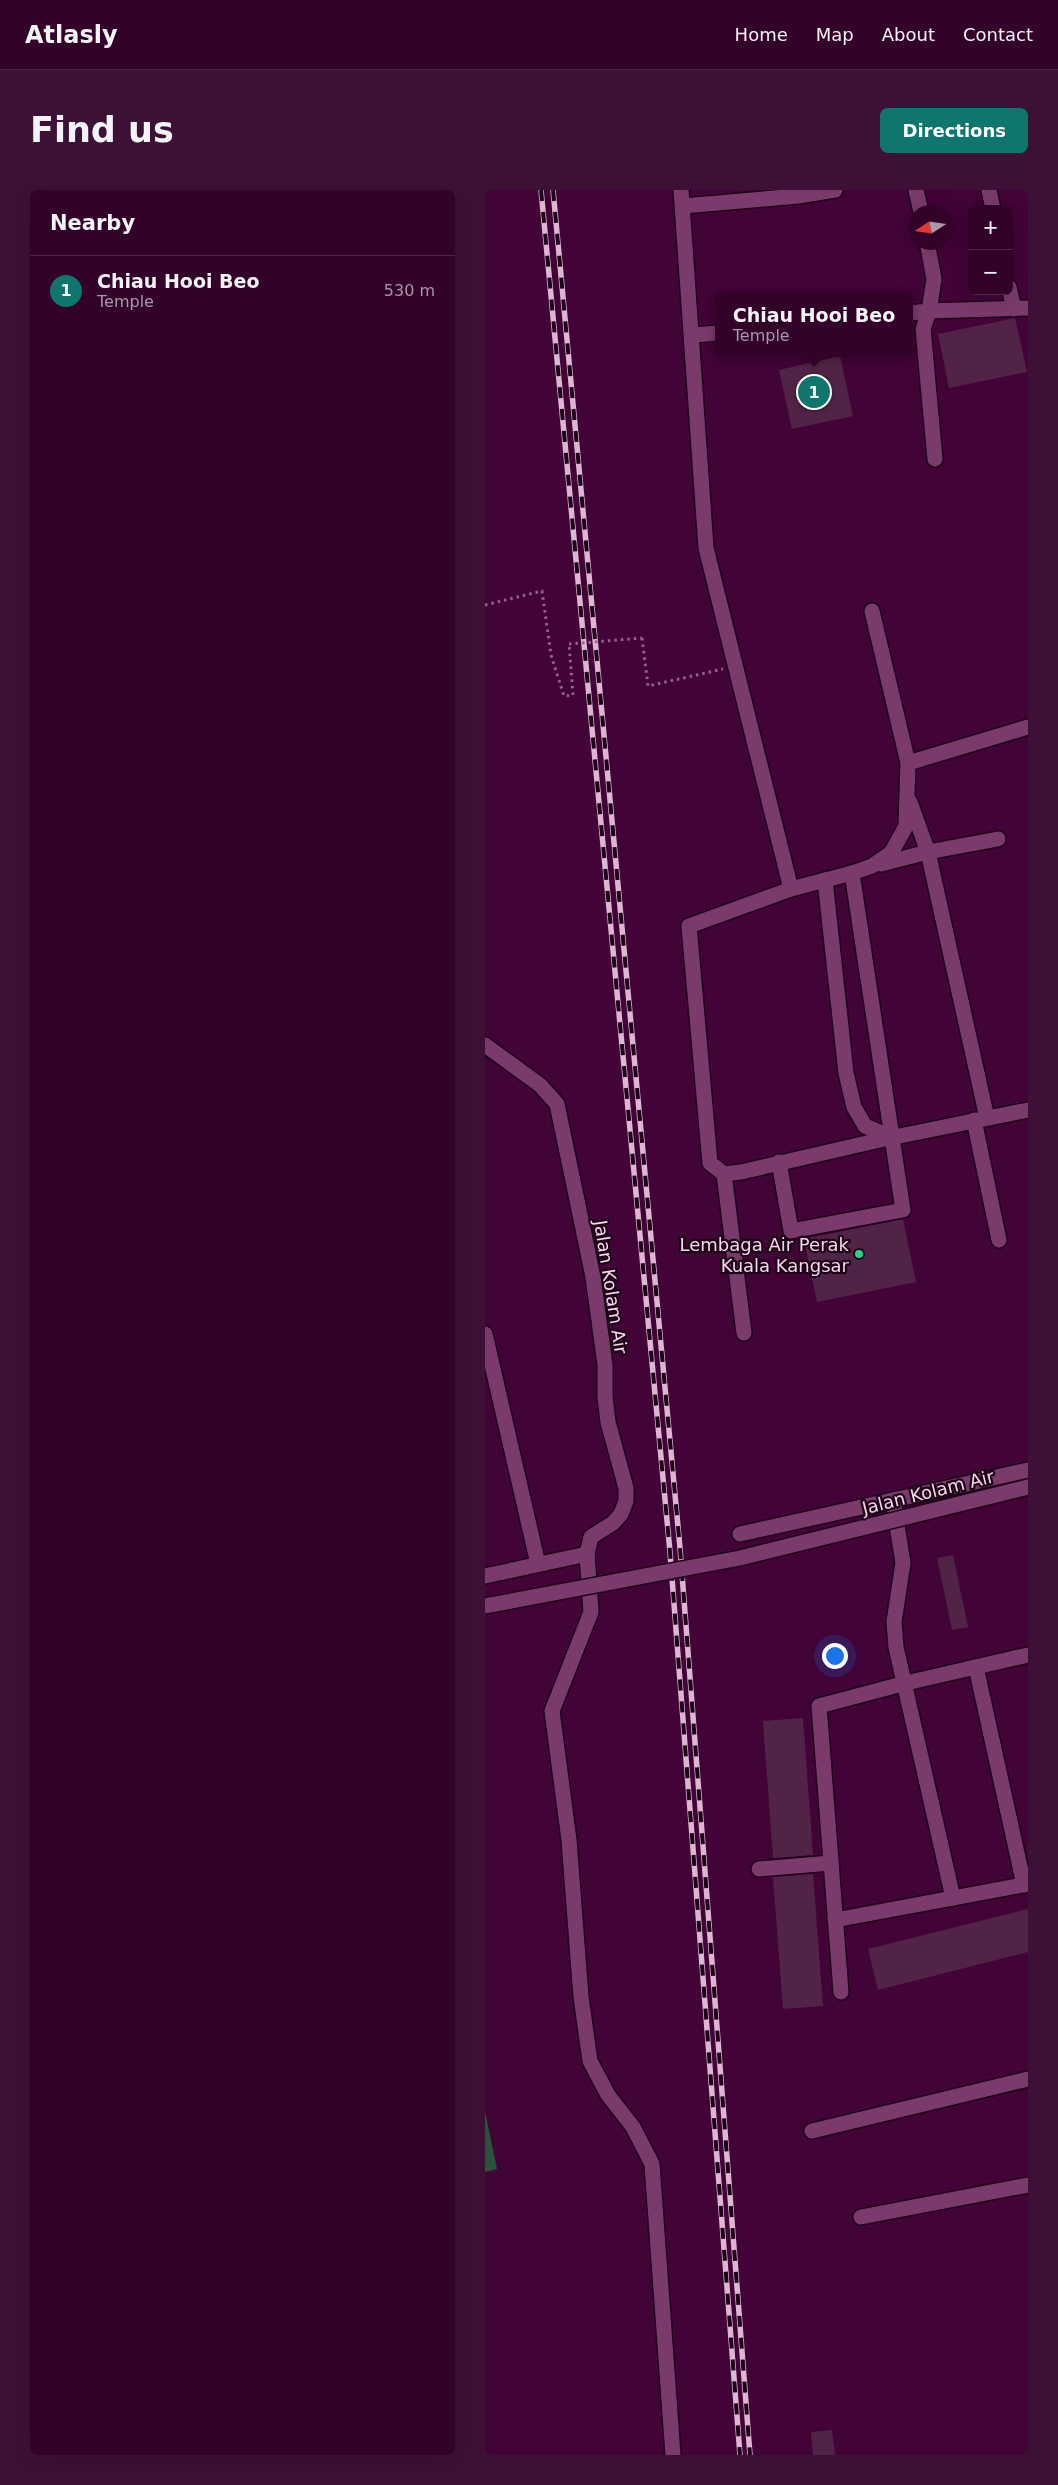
<!DOCTYPE html>
<meta charset="utf-8">
<style>
body{margin:0;font-family:"DejaVu Sans",sans-serif;background:#3d1035;color:#f1f3f6}
.controls{position:absolute;right:15px;top:15px;display:grid;overflow:hidden;border-radius:8px;box-shadow:0 5px 20px #0002}
.controls button{width:45px;height:45px;display:grid;place-items:center;padding:0;border:0;border-bottom:1px solid #4d2446;background:#320229;color:#f1f3f6;font:25px sans-serif}
.compass{position:absolute;left:423px;top:15px;width:45px;height:45px;border-radius:50%;background:#320229;box-shadow:0 5px 20px #0002;rotate:258deg}
.you{position:absolute;left:349px;top:1465px;width:18px;height:18px;margin:-12px;border:4px solid #fff;border-radius:50%;background:#1a73e8;box-shadow:0 0 0 8px #1a73e833}
.badge{display:grid;place-items:center;width:32px;height:32px;border-radius:50%;background:#0f766e;color:#fff;font-size:16px;font-weight:700}
.pin{position:absolute;translate:-50% -50%;border:2px solid #fff;box-shadow:0 1px 5px #0006}
.popup{position:absolute;left:230px;top:102px;width:198px;height:65px;box-sizing:border-box;display:grid;place-content:center;border-radius:8px;background:#320229;filter:drop-shadow(0 1px 4px #0005);font-size:16px;white-space:nowrap;color:#a897a8}
.popup b{font-size:19px;color:#f1f3f6}
.popup::after{content:'';position:absolute;left:50%;top:100%;margin-left:-10px;border:10px solid transparent;border-top-color:#320229}
.list{margin:0;padding:0;list-style:none}
h2{display:flex;justify-content:space-between;align-items:center;height:65px;margin:0;padding:0 20px;font-size:21px}
h2 small{font-size:16px;font-weight:400;color:#a897a8}
.list li{display:grid;grid-template-columns:32px 1fr auto;gap:15px;align-items:center;box-sizing:border-box;height:70px;padding:0 20px;border-top:1px solid #4d2446}
.list b{display:block;font-size:19px;white-space:nowrap}
.list p{margin:0;font-size:16px;white-space:nowrap;color:#a897a8}
.list em{font-size:16px;font-style:normal;color:#a897a8}
.map{position:relative;flex:none;width:543px;height:2265px;overflow:hidden;border-radius:8px}
header{display:flex;align-items:center;gap:30px;box-sizing:border-box;height:70px;padding:0 25px;background:#320229;border-bottom:1px solid #4d2446}
header strong{font-size:24px}
nav{display:flex;gap:28px;margin-inline-start:auto;font-size:18px}
.intro{display:flex;align-items:center;justify-content:space-between;box-sizing:border-box;height:120px;padding:0 30px}
h1{margin:0;font-size:35px}
.button{padding:12px 22px;border-radius:8px;background:#0f766e;color:#fff;font-size:18px;font-weight:700}
main{display:flex;gap:30px;padding:0 30px}
aside{flex:1;background:#320229;border-radius:8px;box-shadow:0 5px 20px #0002}
.map>svg:first-child{display:block}
.green{fill:#28543b}
.building{fill:#512447}
.lines{fill:none;stroke-linecap:round;stroke-linejoin:round}
.minor-casing{stroke:#1e0118;stroke-width:18}
.path{stroke:#95628a;stroke-width:3;stroke-dasharray:2.5 4;stroke-linecap:butt}
.minor{stroke:#7a3a6b;stroke-width:15}
.rail-casing{stroke:#dfb5d4;stroke-width:5.5}
.rail{stroke:#1b0416;stroke-width:4;stroke-dasharray:11;stroke-linecap:butt}
.minor-bridge-casing{stroke:#1e0118;stroke-width:18;stroke-linecap:butt}
.path-bridge{stroke:#95628a;stroke-width:3;stroke-dasharray:2.5 4;stroke-linecap:butt}
.minor-bridge{stroke:#7a3a6b;stroke-width:15}
.poi-dot{fill:#1ed887;stroke:#1b0416;stroke-width:2}
.labels{text-anchor:middle;dominant-baseline:central;stroke-width:4.5;stroke-linejoin:round;paint-order:stroke}
.poi-label{font-size:18px;fill:#fad4ef;stroke:#1b0416;text-anchor:end}
.street-label{font-size:18px;fill:#fad4ef;stroke:#1b0416}
</style>
<header>
<strong>Atlasly</strong>
<nav><a>Home</a><a>Map</a><a>About</a><a>Contact</a></nav>
</header>
<div class="intro"><h1>Find us</h1><a class="button">Directions</a></div>
<main>
<aside>
<h2>Nearby<small></small></h2>
<ul class="list">
<li><span class="badge">1</span><div><b>Chiau Hooi Beo</b><p>Temple</p></div><em>530 m</em></li>
</ul>
</aside>
<div class="map">
<svg width="543" height="2265" viewBox="0 0 543 2265">
<rect width="100%" height="100%" fill="#420337"/>
<polygon class="green" points="0,1921 12,1979 0,1982"/>
<g class="building">
<polygon points="530,128 542,182 464,198 453,144"/>
<polygon points="355,166 368,226 307,239 294,180"/>
<polygon points="418,1029 431,1092 332,1112 319,1049"/>
<polygon points="468,1365 483,1437 467,1440 452,1368"/>
<polygon points="318,1528 328,1665 288,1668 278,1531"/>
<polygon points="328,1684 338,1816 298,1819 288,1687"/>
<polygon points="543,1719 543,1762 393,1800 383,1759"/>
<polygon points="347,2240 350,2265 328,2265 326,2242"/>
</g>
<g class="lines">
<defs>
<g id="minor">
<polyline points="196,0 221,358 306,699"/>
<polyline points="431,0 436,22"/>
<polyline points="504,0 508,19"/>
<polyline points="198,16 313,6 350,0"/>
<polyline points="524,97 529,119"/>
<polyline points="424,123 444,121 449,89 442,52"/>
<polyline points="207,145 234,143"/>
<polyline points="450,269 438,139 444,121 543,118"/>
<polyline points="387,421 423,573 421,636 406,663 387,676 367,683 306,699 204,736 225,973 239,984 256,982 395,950 543,920"/>
<polyline points="423,573 543,537"/>
<polyline points="425,612 443,662 502,928"/>
<polyline points="396,674 443,662 513,649"/>
<polyline points="340,690 361,883 369,917 380,936 406,947"/>
<polyline points="0,855 55,895 72,914 108,1087 120,1175 120,1207 123,1232 141,1298 141,1311 136,1324 128,1333 106,1347 102,1364 106,1422 67,1521 84,1650 96,1807 105,1871 123,1905 148,1937 167,1974 188,2265"/>
<polyline points="489,930 514,1050"/>
<polyline points="294,972 306,1041 418,1020 367,683"/>
<polyline points="239,984 259,1143"/>
<polyline points="0,1144 53,1374"/>
<polyline points="408,1310 418,1373 409,1432 411,1457 468,1708"/>
<polyline points="255,1344 543,1280"/>
<polyline points="0,1386 102,1364"/>
<polyline points="491,1477 539,1695"/>
<polyline points="274,1679 346,1673"/>
<polyline points="350,1730 543,1694"/>
<polyline points="356,1802 334,1516 421,1493 543,1465"/>
<polyline points="327,1941 543,1889"/>
<polyline points="376,2027 543,1995"/>
</g>
</defs>
<use href="#minor" class="minor-casing"/>
<g class="path">
<polyline points="0,415 57,401 66,465 79,506 88,505 84,454"/>
<polyline points="157,448 163,496 238,479"/>
</g>
<use href="#minor" class="minor"/>
<defs>
<g id="rail">
<polyline points="56,0 185,1362 255,2265"/>
<polyline points="68,0 195,1358 265,2265"/>
</g>
</defs>
<use href="#rail" class="rail-casing"/>
<use href="#rail" class="rail"/>
<defs>
<polyline id="minor-bridge" points="0,1416 255,1368 543,1297"/>
</defs>
<use href="#minor-bridge" class="minor-bridge-casing"/>
<polyline class="path-bridge" points="84,454 157,448"/>
<use href="#minor-bridge" class="minor-bridge"/>
</g>
<circle class="poi-dot" cx="374" cy="1064" r="5"/>
<g class="labels">
<g class="poi-label">
<text x="364" y="1054">Lembaga Air Perak<tspan x="364" dy="21">Kuala Kangsar</tspan></text>
</g>
<g class="street-label">
<text transform="translate(126 1097) rotate(81)">Jalan Kolam Air</text>
<text transform="translate(443 1302) rotate(-14)">Jalan Kolam Air</text>
</g>
</g>
</svg>
<div class="controls">
<button>+</button>
<button>−</button>
</div>
<svg class="compass" viewBox="-18 -18 36 36"><path d="M0-13l5 13h-10z" fill="#e53935"/><path d="M0 13l5-13h-10z" fill="#a897a8"/></svg>
<div class="you"></div>
<div class="pin badge" style="left:329px;top:202px">1</div>
<div class="popup"><b>Chiau Hooi Beo</b>Temple</div>
</div>
</main>
